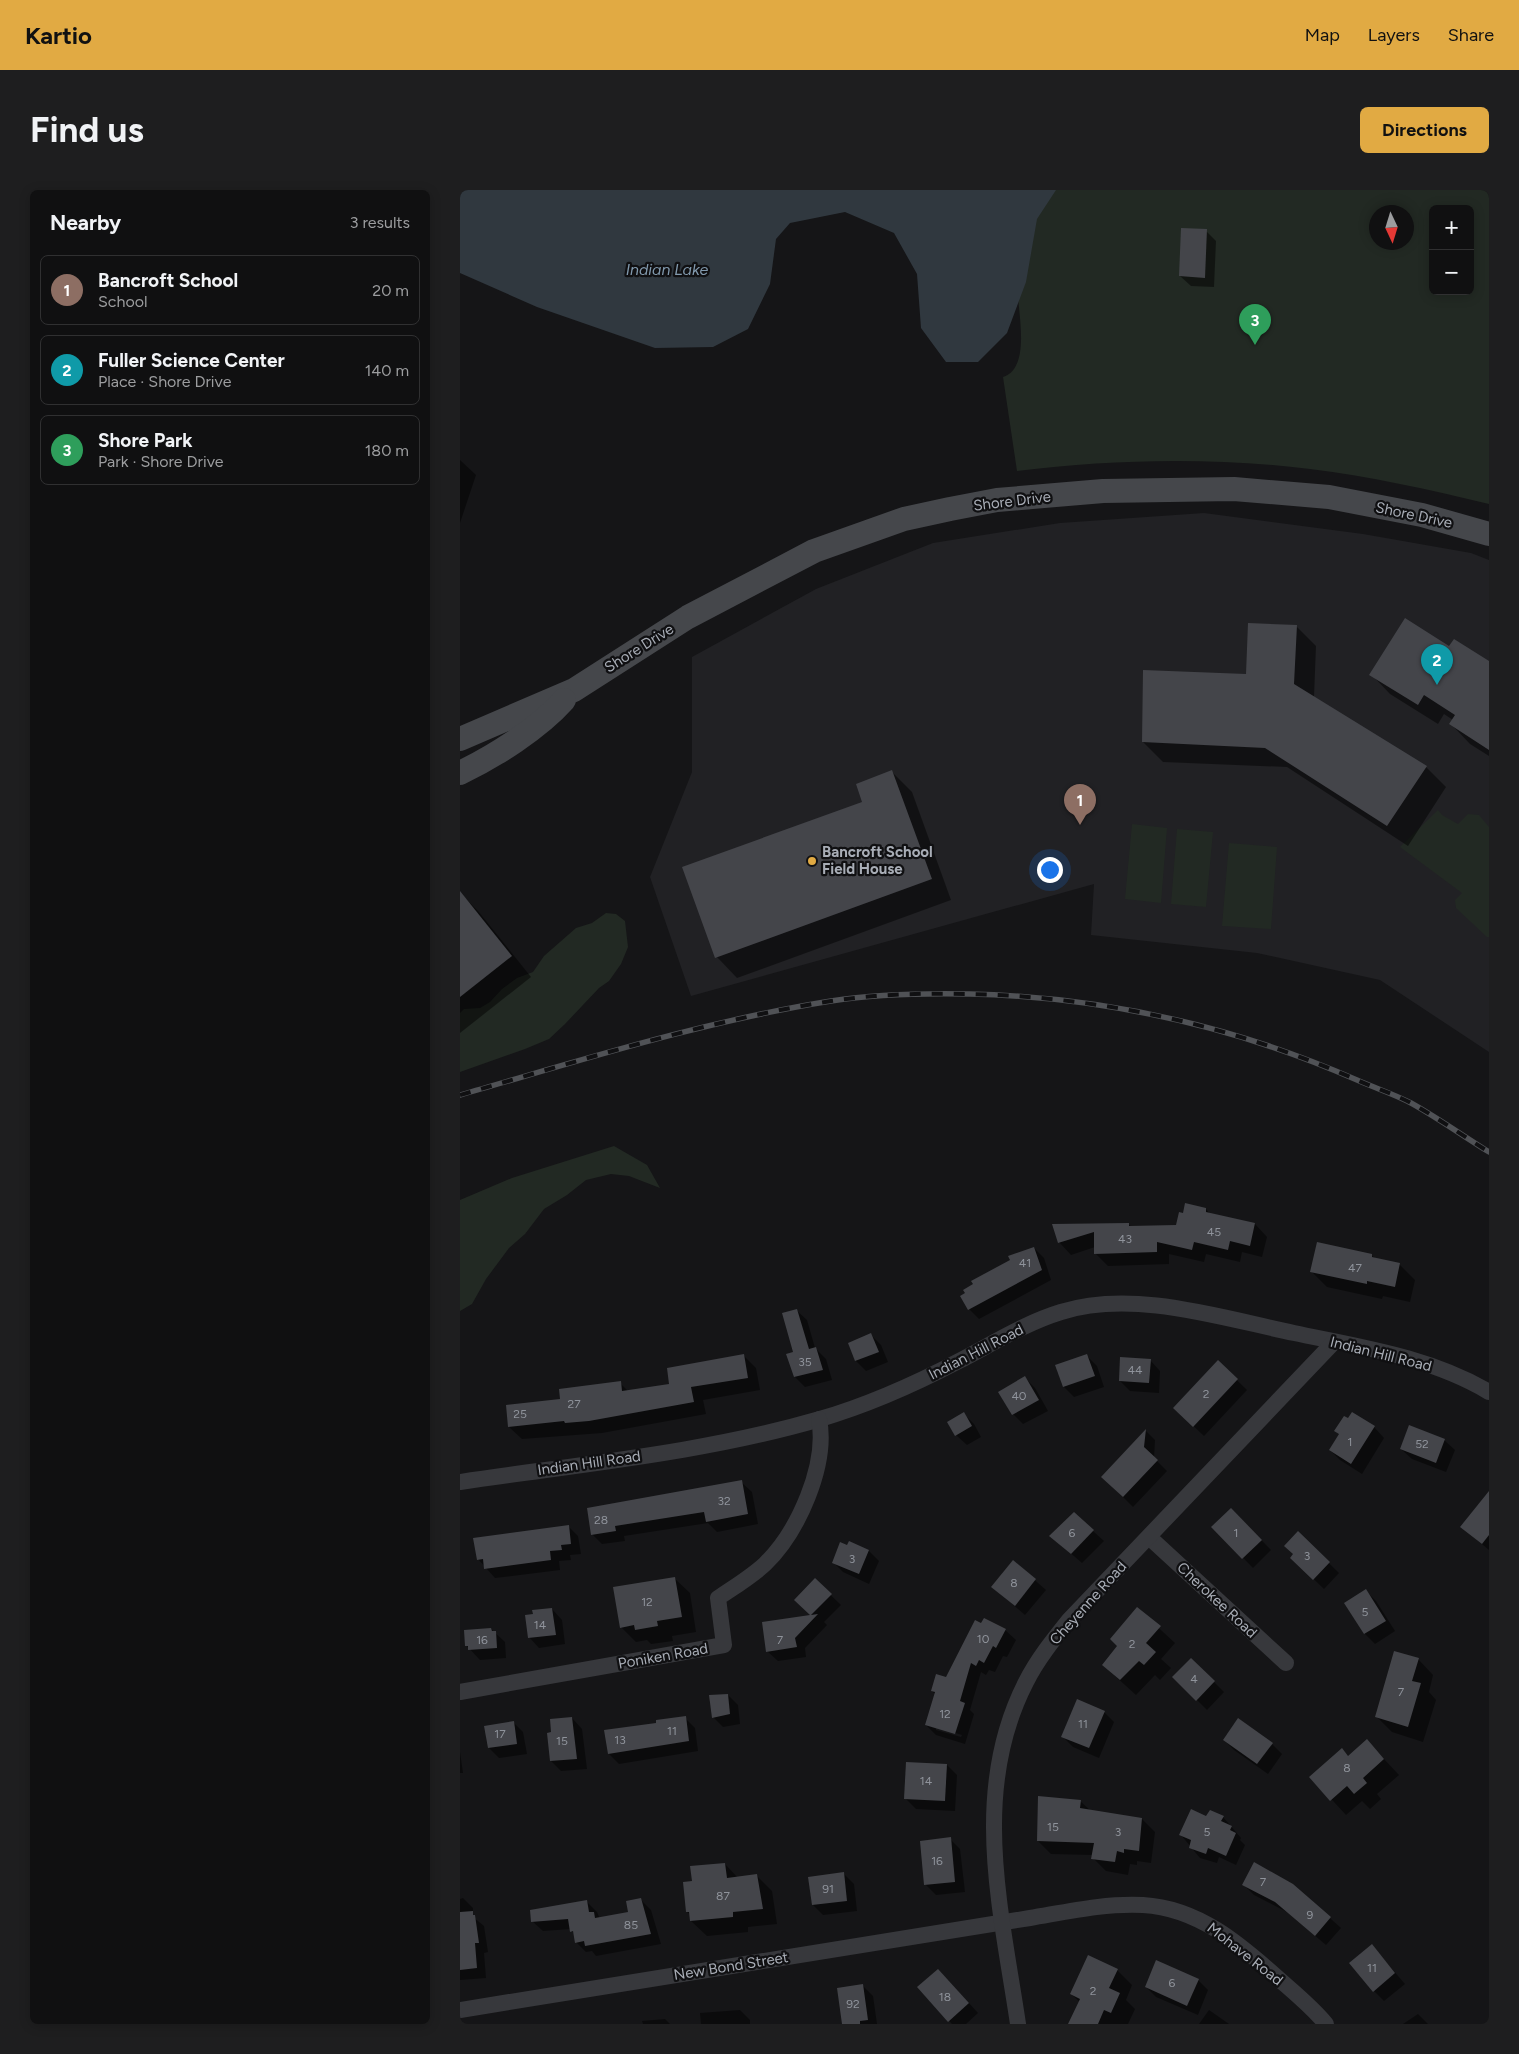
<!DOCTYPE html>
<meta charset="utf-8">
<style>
body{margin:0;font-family:Figtree,sans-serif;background:#1e1e1f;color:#f1f3f6}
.controls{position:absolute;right:15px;top:15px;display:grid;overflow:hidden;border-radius:8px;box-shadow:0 2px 12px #0003}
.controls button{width:45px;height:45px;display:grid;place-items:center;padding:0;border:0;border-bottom:1px solid #303031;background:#101011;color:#f1f3f6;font:25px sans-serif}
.compass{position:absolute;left:909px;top:15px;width:45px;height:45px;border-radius:50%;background:#101011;box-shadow:0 2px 12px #0003;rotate:176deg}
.you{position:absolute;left:589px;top:679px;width:18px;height:18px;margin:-12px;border:4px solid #fff;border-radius:50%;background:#1a73e8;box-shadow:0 0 0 8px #1a73e833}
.badge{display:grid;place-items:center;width:32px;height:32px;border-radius:50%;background:#e1aa43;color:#fff;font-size:16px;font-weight:700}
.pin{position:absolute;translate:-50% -41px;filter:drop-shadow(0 1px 2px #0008)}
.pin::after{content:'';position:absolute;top:26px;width:18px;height:15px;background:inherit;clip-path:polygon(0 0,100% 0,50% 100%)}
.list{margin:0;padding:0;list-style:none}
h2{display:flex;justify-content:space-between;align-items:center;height:65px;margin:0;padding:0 20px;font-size:21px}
h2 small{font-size:16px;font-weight:400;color:#9c9d9f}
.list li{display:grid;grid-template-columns:32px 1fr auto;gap:15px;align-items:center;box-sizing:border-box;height:70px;margin:0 10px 10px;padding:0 10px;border:1px solid #303031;border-radius:8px}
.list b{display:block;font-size:19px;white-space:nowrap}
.list p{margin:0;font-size:16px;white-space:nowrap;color:#9c9d9f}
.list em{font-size:16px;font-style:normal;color:#9c9d9f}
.map{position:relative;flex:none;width:1029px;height:1834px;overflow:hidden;border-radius:8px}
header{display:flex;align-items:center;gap:30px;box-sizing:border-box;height:70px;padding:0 25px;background:#e1aa43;color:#111}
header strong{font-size:24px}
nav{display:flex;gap:28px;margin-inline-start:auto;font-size:18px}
.intro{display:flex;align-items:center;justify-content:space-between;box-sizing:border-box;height:120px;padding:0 30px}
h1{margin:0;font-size:35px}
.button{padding:12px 22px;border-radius:8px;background:#e1aa43;color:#111;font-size:18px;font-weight:700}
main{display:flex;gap:30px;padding:0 30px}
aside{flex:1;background:#101011;border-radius:8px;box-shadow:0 2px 12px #0003}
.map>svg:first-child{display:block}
.built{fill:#212124}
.green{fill:#222923;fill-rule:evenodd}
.water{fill:#30383f}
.shadow{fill:#0007;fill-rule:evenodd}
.building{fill:#44454a}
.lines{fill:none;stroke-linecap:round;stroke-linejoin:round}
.street{stroke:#37383c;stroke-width:16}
.secondary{stroke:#45474b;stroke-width:24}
.rail-casing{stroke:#505256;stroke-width:5.5}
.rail{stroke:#101012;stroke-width:4;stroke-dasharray:11;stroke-linecap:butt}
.poi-dot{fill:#e1aa43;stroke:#101012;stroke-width:2}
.labels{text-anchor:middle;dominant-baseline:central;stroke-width:4.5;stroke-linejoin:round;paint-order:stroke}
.number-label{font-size:12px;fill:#8f939b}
.street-label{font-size:15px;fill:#a8adb6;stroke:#101012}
.poi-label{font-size:15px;font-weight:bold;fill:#a8adb6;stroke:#101012;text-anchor:start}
.water-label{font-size:16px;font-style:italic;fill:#829aae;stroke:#101012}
</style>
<header>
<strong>Kartio</strong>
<nav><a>Map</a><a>Layers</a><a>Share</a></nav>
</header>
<div class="intro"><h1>Find us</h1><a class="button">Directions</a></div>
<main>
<aside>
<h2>Nearby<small>3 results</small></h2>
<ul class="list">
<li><span class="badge" style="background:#8d6e63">1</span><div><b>Bancroft School</b><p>School</p></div><em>20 m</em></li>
<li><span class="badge" style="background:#0f9aa8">2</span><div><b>Fuller Science Center</b><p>Place · Shore Drive</p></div><em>140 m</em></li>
<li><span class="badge" style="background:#2e9e5b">3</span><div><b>Shore Park</b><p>Park · Shore Drive</p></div><em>180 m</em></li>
</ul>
</aside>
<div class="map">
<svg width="1029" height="1834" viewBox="0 0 1029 1834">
<rect width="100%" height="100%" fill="#151517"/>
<polygon class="built" points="744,323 903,344 1011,363 1029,370 1029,862 920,790 797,763 631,745 634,694 231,806 190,687 232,582 232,467 356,399 473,353 600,333"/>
<g class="green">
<path d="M589,0H1029V314C970,300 910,286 850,279C753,267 654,269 557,281L543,187C570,179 559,126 558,106C557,93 561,69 564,56C570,37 581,18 589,0ZM973,19H1010V101H973ZM916,22H946V52H916Z"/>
<polygon points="978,620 982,625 998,634 1008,624 1019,625 1029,637 1029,747 1027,747 996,718 995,710 1002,703 940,657"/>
<polygon points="672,634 707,638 701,713 665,709"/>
<polygon points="717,639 753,642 746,717 711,714"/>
<polygon points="769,653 817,657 811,739 762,736"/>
<polygon points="146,723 156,724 165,731 168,757 161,774 149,791 139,798 105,834 89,849 65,859 0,882 0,823 4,819 20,818 30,812 42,799 57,788 73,782 84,766 116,738 132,733"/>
<polygon points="154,956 187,975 200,998 169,986 151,984 126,990 107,1005 84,1019 65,1044 49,1058 26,1089 12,1114 0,1121 0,1010 52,988"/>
</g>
<polygon class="water" points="0,0 596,0 577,29 566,92 547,143 518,172 486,172 461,138 457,84 434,43 385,22 330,33 316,49 310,94 288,139 253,157 195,158 77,117 0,83"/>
<g class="shadow">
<polygon points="746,41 756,51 754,97 731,96 720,86"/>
<polygon points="0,270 16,285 0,333"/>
<polygon points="836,436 856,456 854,507 966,577 986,597 948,656 827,577 703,572 683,552 788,485"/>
<polygon points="990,458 1029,472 1029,566 1010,554 991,534 993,530 984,524 978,534 930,504 911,484"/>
<polygon points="432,582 452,602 491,710 277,788 257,767"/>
<polygon points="0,703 18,721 71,787 0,843"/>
<polygon points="746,1019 750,1024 795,1034 807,1047 802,1067 782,1062 780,1072 746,1064 744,1072 709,1064 709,1074 648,1076 635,1063 635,1057 611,1065 599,1052 594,1035 668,1034 672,1037 717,1036"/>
<polygon points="574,1058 584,1068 591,1090 519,1129 509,1119 507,1104"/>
<polygon points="911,1065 916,1069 939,1074 955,1090 950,1112 923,1106 922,1109 867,1097 852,1082"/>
<polygon points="336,1120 347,1130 355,1158 366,1169 372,1190 345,1197 335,1187"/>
<polygon points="411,1145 421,1155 428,1172 406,1181 396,1171 389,1154"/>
<polygon points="284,1166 296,1178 300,1200 243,1210 246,1224 142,1243 62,1249 49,1237 102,1210 160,1193 169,1202 211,1195"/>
<polygon points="627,1166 637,1176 644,1197 614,1207 604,1197"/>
<polygon points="690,1170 700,1181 699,1203 670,1201 660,1191"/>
<polygon points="758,1172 787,1200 744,1246 725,1228"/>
<polygon points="565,1188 575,1198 588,1221 563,1234 553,1224"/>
<polygon points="504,1224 514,1234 521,1247 507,1255 496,1245 489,1232"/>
<polygon points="914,1237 924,1248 902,1284 880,1270 870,1260"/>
<polygon points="686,1241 695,1250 694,1268 707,1281 673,1317 653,1297"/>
<polygon points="984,1250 995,1260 986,1282 952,1269 941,1259"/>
<polygon points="281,1292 292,1302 298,1334 257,1342 248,1333 164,1346 165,1351 142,1354 132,1344"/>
<polygon points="1029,1318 1029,1360 1002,1337"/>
<polygon points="771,1319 811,1360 793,1378 753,1337"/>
<polygon points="614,1324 644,1351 622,1373 591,1346"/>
<polygon points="108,1336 118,1346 121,1364 110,1365 111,1370 99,1371 100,1380 35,1388 18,1369"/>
<polygon points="838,1343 879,1383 864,1399 832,1368 834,1365"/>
<polygon points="389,1353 409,1361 419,1371 409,1394 383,1382 373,1372"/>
<polygon points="554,1372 586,1400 565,1425 533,1397"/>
<polygon points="214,1388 230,1403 236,1442 212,1446 213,1451 191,1454 187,1450 176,1452 161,1437"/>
<polygon points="355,1390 381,1415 364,1432 367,1435 345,1458 346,1467 318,1471 307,1461 352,1426 335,1410"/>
<polygon points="906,1401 916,1411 935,1441 915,1454 905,1444 886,1413"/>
<polygon points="677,1418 715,1453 701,1469 711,1478 700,1490 695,1485 676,1505 643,1475 659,1456"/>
<polygon points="92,1419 102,1430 105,1454 79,1458 69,1447"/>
<path d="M524,1430L545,1440L556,1450L547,1467L543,1466L535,1482L529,1480L526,1485L521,1482L510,1520L514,1524L505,1554L476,1545L466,1535L475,1504L472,1501L487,1488ZM476,1537L502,1545L501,1547L476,1540Z"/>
<polygon points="31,1439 45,1452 46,1468 20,1470 6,1455"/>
<polygon points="731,1469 764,1502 747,1520 714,1487"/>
<polygon points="958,1469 973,1485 969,1502 976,1510 963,1552 932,1542 917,1527"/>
<polygon points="268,1505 278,1515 280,1534 263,1537 253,1527"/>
<polygon points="644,1522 654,1532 639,1568 613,1557 603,1547"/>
<polygon points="112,1528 122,1539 127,1579 101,1581 91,1571"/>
<polygon points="225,1528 235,1538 238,1561 159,1574 149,1564"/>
<polygon points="53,1532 63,1542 67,1564 39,1568 29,1558"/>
<polygon points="764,1550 812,1554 822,1564 808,1584 774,1560"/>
<polygon points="907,1551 939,1585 917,1604 921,1609 910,1619 902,1611 886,1625 851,1587 889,1567"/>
<polygon points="0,1562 3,1583 0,1583"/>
<polygon points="487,1575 497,1585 495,1621 456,1619 446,1609"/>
<polygon points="620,1611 631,1621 682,1629 695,1642 691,1673 677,1671 677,1675 670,1674 668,1685 646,1681 633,1668 633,1665 591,1664 578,1651"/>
<polygon points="747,1627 763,1627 781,1648 780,1650 785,1655 776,1675 759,1667 757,1673 740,1668 721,1645"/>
<polygon points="490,1649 500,1659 505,1702 476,1705 465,1694"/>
<polygon points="265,1674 278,1688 297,1686 312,1701 317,1734 288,1737 288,1742 247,1746 231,1731 231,1725 227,1722 233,1692"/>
<polygon points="383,1683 394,1694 397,1721 363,1725 353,1715"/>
<polygon points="784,1695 833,1695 881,1738 866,1755 827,1722 794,1705"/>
<polygon points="3,1708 13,1718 13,1727 24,1736 28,1762 24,1763 26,1788 0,1790 0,1709"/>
<polygon points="181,1710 191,1720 201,1754 136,1766 132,1761 126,1762 116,1752 115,1745 111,1739 83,1741 72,1731 126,1711 137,1722 140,1729 169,1723"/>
<polygon points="912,1756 945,1794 924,1811 914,1801"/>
<polygon points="657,1780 672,1795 666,1810 675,1819 668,1834 616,1834 620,1812 611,1804"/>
<polygon points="488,1790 518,1823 506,1834 492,1834 459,1798"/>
<polygon points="738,1790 748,1800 738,1825 696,1807 686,1797"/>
<polygon points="403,1796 413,1806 417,1834 383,1834"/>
<polygon points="280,1820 290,1830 290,1834 241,1834 240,1823"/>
<polygon points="749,1820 769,1834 739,1834"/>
<polygon points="958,1824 968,1834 943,1834"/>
<polygon points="205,1829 210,1834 183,1834 182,1831"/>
</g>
<g class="building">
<polygon points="721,38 747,39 745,88 719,86"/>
<polygon points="945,428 989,456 994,449 1029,471 1029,560 989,534 995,525 964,505 958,515 909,485"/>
<polygon points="788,433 837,435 834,494 967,576 927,636 805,558 682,552 683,480 786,484"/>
<polygon points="432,580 472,689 255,768 222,677 402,612 396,594"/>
<polygon points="0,701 52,766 0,807"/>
<polygon points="725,1013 746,1018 746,1022 795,1033 790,1056 770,1051 768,1060 734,1052 732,1060 697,1052 697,1062 634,1064 634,1042 598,1053 592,1034 669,1033 669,1036 716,1035 719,1022 723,1023"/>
<polygon points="857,1052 912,1064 912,1067 940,1073 935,1097 907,1091 907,1094 850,1082"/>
<polygon points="574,1057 582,1080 508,1120 500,1106 505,1103 503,1100 513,1094 511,1091 550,1070 548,1066"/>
<polygon points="337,1119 349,1159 356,1157 363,1180 334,1187 326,1164 333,1162 322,1123"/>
<polygon points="411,1143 419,1162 395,1171 388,1153"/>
<polygon points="284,1164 288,1188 231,1197 234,1212 129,1231 105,1233 104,1231 48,1237 46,1215 100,1209 99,1199 161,1191 162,1201 209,1194 207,1178"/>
<polygon points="627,1164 635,1186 603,1197 595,1175"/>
<polygon points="660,1167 691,1169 689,1193 659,1191"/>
<polygon points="758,1170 778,1189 733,1237 713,1218"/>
<polygon points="565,1186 579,1210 552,1225 538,1202"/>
<polygon points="504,1222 512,1236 495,1246 487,1232"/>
<polygon points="892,1222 915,1236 891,1274 869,1260 879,1244 874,1241 884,1226 888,1228"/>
<polygon points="949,1235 985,1249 976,1273 940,1259"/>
<polygon points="686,1239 684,1257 698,1270 663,1307 641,1287"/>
<polygon points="282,1290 288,1324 246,1332 244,1322 155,1336 156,1341 131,1345 127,1318"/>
<polygon points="1029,1301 1029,1345 1022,1354 1000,1337"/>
<polygon points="771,1318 802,1350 782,1369 751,1337"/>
<polygon points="614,1322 634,1340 611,1364 589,1346"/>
<polygon points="109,1335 111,1354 101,1355 102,1360 90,1361 91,1370 24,1379 23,1369 17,1370 13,1348"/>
<polygon points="838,1341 870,1372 853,1390 830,1368 833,1364 824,1356"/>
<polygon points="389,1351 409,1360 399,1384 372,1373 380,1352 387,1355"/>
<polygon points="553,1370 576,1389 555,1416 531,1397"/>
<polygon points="215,1387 222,1427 197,1431 198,1436 175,1440 174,1435 160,1438 153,1397"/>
<polygon points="355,1388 372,1404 351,1425 358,1424 335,1448 337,1457 306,1462 302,1432 350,1425 334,1410"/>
<polygon points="906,1399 926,1431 904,1444 884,1413"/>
<polygon points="677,1417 701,1436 686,1453 696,1462 684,1475 679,1471 660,1490 642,1475 657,1456 650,1449"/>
<polygon points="92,1418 96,1445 68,1448 65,1425 73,1424 72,1420"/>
<polygon points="524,1428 546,1439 536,1458 533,1456 524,1473 519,1470 516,1476 511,1473 500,1511 505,1513 495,1544 465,1535 475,1502 471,1501 476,1484 486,1487 515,1430 521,1433"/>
<polygon points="31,1438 32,1441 36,1441 37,1458 8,1460 8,1456 5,1456 4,1440"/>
<polygon points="934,1461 959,1468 952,1491 961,1493 948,1537 915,1527"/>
<polygon points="731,1468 755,1491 736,1511 712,1487"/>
<polygon points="268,1504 270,1524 252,1528 249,1505"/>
<polygon points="617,1509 645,1521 629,1558 601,1547"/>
<polygon points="226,1526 229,1551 148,1564 144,1540 196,1533 196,1530"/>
<polygon points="112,1527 117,1569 90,1571 87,1543 91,1542 90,1529"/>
<polygon points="778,1528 813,1553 797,1574 763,1550"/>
<polygon points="54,1531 57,1554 28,1558 24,1536"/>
<polygon points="907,1549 924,1569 903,1588 907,1593 894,1604 887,1596 870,1611 849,1587 882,1558 888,1566"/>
<polygon points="446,1572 487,1574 485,1611 444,1609"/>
<polygon points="578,1606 621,1610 620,1618 682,1628 679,1661 664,1659 664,1663 657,1661 655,1672 631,1669 634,1653 577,1651"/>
<polygon points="731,1619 746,1626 750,1620 764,1626 761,1631 772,1636 770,1640 776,1643 766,1666 748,1658 746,1664 729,1658 731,1650 719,1645"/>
<polygon points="491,1647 495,1692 464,1695 460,1651"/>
<polygon points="794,1672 833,1694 871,1727 855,1746 815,1712 782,1695"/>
<polygon points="265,1673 267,1688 297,1684 303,1719 273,1722 273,1727 230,1731 229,1722 226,1722 223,1692 232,1691 230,1676"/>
<polygon points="384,1682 387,1711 352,1715 348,1687"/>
<polygon points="181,1708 191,1744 125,1756 124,1751 115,1753 113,1741 110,1742 108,1729 71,1732 70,1720 127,1710 129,1722 134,1722 135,1728 168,1722 166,1711"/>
<polygon points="13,1721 13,1725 15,1725 19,1753 15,1753 17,1778 0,1780 0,1722"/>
<polygon points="912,1754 935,1783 913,1802 889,1773"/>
<polygon points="628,1765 658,1779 649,1798 660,1803 651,1823 644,1820 638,1834 608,1834 620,1809 610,1804"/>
<polygon points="696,1770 739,1789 727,1816 685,1797"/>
<polygon points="478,1779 509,1813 488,1832 457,1797"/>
<polygon points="403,1794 408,1830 400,1831 400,1834 382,1834 377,1798"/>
</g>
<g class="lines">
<g class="street">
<path d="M0,1292C120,1274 243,1263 360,1229C408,1215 455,1194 499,1171C532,1154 565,1133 601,1122C673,1099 762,1128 834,1143C901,1157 970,1167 1029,1202"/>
<polyline points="689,1347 826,1473"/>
<path d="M0,1502L264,1455L258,1408C274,1397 291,1387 305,1374C338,1342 368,1275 359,1229"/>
<path d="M0,1820L570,1728C606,1722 645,1713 683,1715C738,1718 780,1754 820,1790C836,1804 853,1818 866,1834"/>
<path d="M558,1834C541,1719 510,1601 566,1492C577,1470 593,1450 609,1430L874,1152"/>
</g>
<g class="secondary">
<polyline points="0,549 114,500 228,427 354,361 444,329 490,319 537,310 643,301 774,299 869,307 962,325 1029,344"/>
<path d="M0,583C35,566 78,539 104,510"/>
</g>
<defs>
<path id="rail" d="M0,905C122,870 245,831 371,811C417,804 464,803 510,804C644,807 774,836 897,890C915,898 934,904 951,913C978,928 1003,946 1029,962"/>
</defs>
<use href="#rail" class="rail-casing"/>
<use href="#rail" class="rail"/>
</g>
<circle class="poi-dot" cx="352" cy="671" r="5"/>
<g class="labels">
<g class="number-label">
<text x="754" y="1042">45</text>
<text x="665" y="1049">43</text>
<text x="565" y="1073">41</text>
<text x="895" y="1078">47</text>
<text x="345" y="1172">35</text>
<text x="675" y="1180">44</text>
<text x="746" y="1204">2</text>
<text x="559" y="1206">40</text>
<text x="114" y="1214">27</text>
<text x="60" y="1224">25</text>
<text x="890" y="1252">1</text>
<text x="962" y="1254">52</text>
<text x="264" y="1311">32</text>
<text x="141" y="1330">28</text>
<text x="612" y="1343">6</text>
<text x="776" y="1343">1</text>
<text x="847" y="1366">3</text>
<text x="392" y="1369">3</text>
<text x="554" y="1393">8</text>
<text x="187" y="1412">12</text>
<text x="905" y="1422">5</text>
<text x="80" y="1435">14</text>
<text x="523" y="1449">10</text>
<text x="22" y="1450">16</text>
<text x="320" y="1450">7</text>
<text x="672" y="1454">2</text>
<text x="734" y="1489">4</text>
<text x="941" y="1502">7</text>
<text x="485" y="1524">12</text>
<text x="623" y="1534">11</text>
<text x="212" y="1541">11</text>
<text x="40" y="1544">17</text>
<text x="160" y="1550">13</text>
<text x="102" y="1551">15</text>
<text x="887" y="1578">8</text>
<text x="466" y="1591">14</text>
<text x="593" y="1637">15</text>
<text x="658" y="1642">3</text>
<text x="747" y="1642">5</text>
<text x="477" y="1671">16</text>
<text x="803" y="1692">7</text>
<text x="368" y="1699">91</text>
<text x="263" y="1706">87</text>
<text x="850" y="1725">9</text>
<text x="171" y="1735">85</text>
<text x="912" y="1778">11</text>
<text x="712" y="1793">6</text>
<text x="633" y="1801">2</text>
<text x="485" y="1807">18</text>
<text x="393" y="1814">92</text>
</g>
<g class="street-label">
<text transform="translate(552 311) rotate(-7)">Shore Drive</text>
<text transform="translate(954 325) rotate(12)">Shore Drive</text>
<text transform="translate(179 458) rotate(-32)">Shore Drive</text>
<text transform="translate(516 1162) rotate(-27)">Indian Hill Road</text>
<text transform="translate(921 1164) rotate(14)">Indian Hill Road</text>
<text transform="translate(129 1273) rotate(-8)">Indian Hill Road</text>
<text transform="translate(757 1410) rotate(43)">Cherokee Road</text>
<text transform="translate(628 1413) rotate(-48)">Cheyenne Road</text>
<text transform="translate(203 1466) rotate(-10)">Poniken Road</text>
<text transform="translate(785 1764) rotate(38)">Mohave Road</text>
<text transform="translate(271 1776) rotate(-9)">New Bond Street</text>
</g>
<g class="poi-label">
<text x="362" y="662">Bancroft School<tspan x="362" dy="17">Field House</tspan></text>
</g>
<g class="water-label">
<text x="207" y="79">Indian Lake</text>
</g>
</g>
</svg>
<div class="controls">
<button>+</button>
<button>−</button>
</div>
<svg class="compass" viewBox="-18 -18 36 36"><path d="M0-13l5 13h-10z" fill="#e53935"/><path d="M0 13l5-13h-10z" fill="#9c9d9f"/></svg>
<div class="you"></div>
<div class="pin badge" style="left:620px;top:635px;background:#8d6e63">1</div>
<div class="pin badge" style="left:977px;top:495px;background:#0f9aa8">2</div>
<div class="pin badge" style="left:795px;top:155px;background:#2e9e5b">3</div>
</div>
</main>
